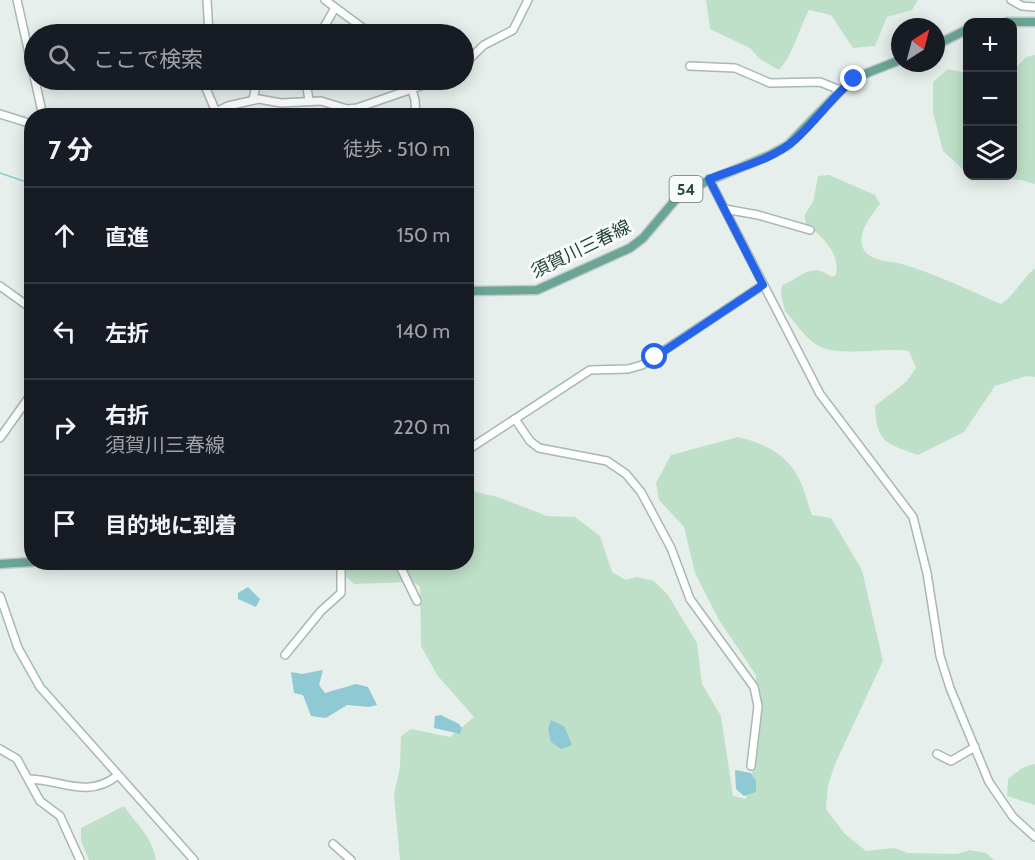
<!DOCTYPE html>
<html lang="ja">
<meta charset="utf-8">
<style>
body{margin:0;font-family:Cabin,"Noto Sans JP",sans-serif;background:#242831;color:#f1f3f6}
.controls{position:absolute;right:18px;top:18px;display:grid;overflow:hidden;border-radius:12px;box-shadow:0 3px 15px #0003}
.controls button{width:54px;height:54px;display:grid;place-items:center;padding:0;border:0;border-bottom:2px solid #363941;background:#171b24;color:#f1f3f6;font:30px sans-serif}
.compass{position:absolute;left:891px;top:18px;width:54px;height:54px;border-radius:50%;background:#171b24;box-shadow:0 3px 15px #0003;rotate:36deg}
.stop{position:absolute;width:18px;height:18px;margin:-14px;border:4px solid #2563eb;border-radius:50%;background:#fff}
.stop.end{background:#2563eb;border-color:#fff;box-shadow:0 2px 6px #0008}
.list{margin:0;padding:0;list-style:none}
h2{display:flex;justify-content:space-between;align-items:center;height:78px;margin:0;padding:0 24px;font-size:26px}
h2 small{font-size:20px;font-weight:400;color:#9ea1a6}
.list li{display:grid;grid-template-columns:39px 1fr auto;gap:18px;align-items:center;box-sizing:border-box;height:96px;padding:0 24px;border-top:2px solid #363941}
.list b{display:block;font-size:22px;white-space:nowrap}
.list p{margin:0;font-size:20px;white-space:nowrap;color:#9ea1a6}
.list em{font-size:20px;font-style:normal;color:#9ea1a6}
.icon{flex:none;width:33px;height:33px;fill:none;stroke:currentColor;stroke-width:2;stroke-linecap:round;stroke-linejoin:round}
.map{position:relative;flex:none;width:1035px;height:860px;overflow:hidden}
.search{position:absolute;background:#171b24;box-shadow:0 3px 15px #0003;left:24px;top:24px;width:450px;height:66px;display:flex;align-items:center;gap:15px;box-sizing:border-box;padding:0 21px;border-radius:33px;color:#9ea1a6;font-size:22px}
.panel{position:absolute;background:#171b24;box-shadow:0 3px 15px #0003;left:24px;top:108px;width:450px;height:462px;border-radius:24px}
.map>svg:first-child{display:block}
.green{fill:#bfe0c8}
.water{fill:#8ec9d4}
.lines{fill:none;stroke-linecap:round;stroke-linejoin:round}
.stream{stroke:#8ec9d4;stroke-width:1.5}
.minor-casing{stroke:#a8b8b2;stroke-width:10}
.major-casing{stroke:#c2cac8;stroke-width:11}
.minor{stroke:#fff;stroke-width:7}
.major{stroke:#6aa596;stroke-width:8}
.route{stroke:#2563eb;stroke-width:8}
.labels{text-anchor:middle;dominant-baseline:central;stroke-width:6;stroke-linejoin:round;paint-order:stroke}
.shield{fill:#f7fbf9;stroke:#637a73;stroke-width:1.5}
.shield-label{font-size:16px;font-weight:bold;fill:#24423a}
.street-label{font-size:18px;fill:#24423a;stroke:#f7fbf9}
</style>
<div class="map">
<svg width="1035" height="860" viewBox="0 0 1035 860">
<rect width="100%" height="100%" fill="#e6efeb"/>
<g class="green">
<path d="M706,0H918L912,10L887,17L875,46L853,48L831,15L809,10C798,31 794,53 779,70L760,59L750,48L710,29Z"/>
<polygon points="1035,55 1035,184 1021,180 972,176 1012,176 1013,71 1026,57"/>
<polygon points="948,69 967,73 967,173 943,151 933,112 933,82"/>
<path d="M829,175L875,195L880,204C871,216 855,235 864,250C870,261 890,261 902,264C936,274 968,290 1001,304C1015,295 1022,279 1035,268V377L1026,376L995,386L964,432L918,455C885,443 877,443 875,406L906,382L916,368L909,351C883,347 838,358 817,345C805,338 794,321 785,311L781,294L782,285C803,277 810,261 832,277L836,275C840,250 821,237 805,222V214L813,202L818,176Z"/>
<path d="M738,437C762,443 784,452 797,475C804,486 807,502 812,515L831,518L862,570L883,661L836,762L828,785L826,809L845,834L866,851L894,848L908,853L957,854L970,850L986,853L994,860H400L394,795L400,767L401,736L411,729L450,737L474,717L437,675L421,646L420,586L412,582L354,584L332,563L466,562L467,490L498,497L547,516L575,517L600,536L612,572L626,580L637,577L654,581L668,595L697,643L702,684L721,716L733,796L746,799L752,774L755,742L756,675L719,620L695,573L684,527L659,500L656,483L671,455Z"/>
<polygon points="1035,764 1035,805 1007,796 1008,779 1022,768"/>
<path d="M124,806C137,826 151,834 156,860H89L81,841V828Z"/>
</g>
<g class="water">
<polygon points="248,587 260,599 256,607 238,599 238,593"/>
<polygon points="323,670 319,685 325,693 356,684 368,687 377,705 369,707 347,705 326,718 311,716 303,695 294,693 291,672 302,674"/>
<polygon points="441,715 459,724 462,728 460,734 434,728 435,716"/>
<polygon points="551,720 564,726 572,745 561,749 551,742 548,729"/>
<polygon points="735,770 751,773 756,781 756,792 744,796 736,789"/>
</g>
<g class="lines">
<polyline class="stream" points="0,173 32,184"/>
<defs>
<g id="minor">
<polyline points="17,0 43,116"/>
<polyline points="207,0 209,34"/>
<polyline points="325,0 371,34"/>
<polyline points="1011,0 1022,6 1035,7"/>
<polyline points="320,34 335,8"/>
<polyline points="464,64 484,45 513,30 528,0"/>
<polyline points="690,66 735,68 770,83 820,82 840,90"/>
<polyline points="205,80 205,86 216,112"/>
<polyline points="306,80 309,101"/>
<polyline points="409,80 415,100 416,116"/>
<polyline points="253,100 257,80"/>
<polyline points="0,114 32,124"/>
<polyline points="208,116 228,106 259,99 281,103 321,101 347,109 357,108 438,80"/>
<polyline points="709,179 820,394 913,517 927,573 940,656 950,688 989,782 1013,817 1035,837"/>
<polyline points="725,209 758,215 810,230"/>
<polyline points="0,286 32,309"/>
<polyline points="515,419 530,441 539,448 607,461 626,474 641,492 671,548 690,599 754,687 758,706 751,766"/>
<polyline points="0,438 32,393"/>
<polyline points="466,451 590,370 628,369 642,365 763,285"/>
<polyline points="398,562 417,601"/>
<polyline points="0,596 18,648 40,687 194,860"/>
<polyline points="285,655 321,611 341,593 341,562"/>
<polyline points="0,749 17,759 40,801 60,816 80,860"/>
<polyline points="937,754 951,761 975,747"/>
<path d="M30,779C62,780 87,799 117,776"/>
<polyline points="333,844 351,860"/>
</g>
<g id="major">
<polyline points="1007,22 1035,22"/>
<polyline points="936,45 968,29"/>
<polyline points="466,291 537,290 630,248 643,238 682,192 770,155 788,145 846,85 862,75 900,60"/>
<polyline points="0,564 32,562"/>
</g>
</defs>
<use href="#minor" class="minor-casing"/>
<use href="#major" class="major-casing"/>
<use href="#minor" class="minor"/>
<use href="#major" class="major"/>
</g>
<g class="lines">
<path class="route" d="M655,357L763,285L709,179C737,168 773,160 796,139C817,120 832,97 854,79"/>
</g>
<g class="labels">
<rect class="shield" x="669.5" y="176" width="33" height="26" rx="4.5"/>
<g class="shield-label">
<text x="686" y="189">54</text>
</g>
<g class="street-label">
<text transform="translate(581 249) rotate(-26)">須賀川三春線</text>
</g>
</g>
</svg>
<div class="controls">
<button>+</button>
<button>−</button>
<button><svg class="icon" aria-label="layers" viewBox="0 0 24 24"><path d="M12 4l9 5-9 5-9-5zM3 14l9 5 9-5"/></svg></button>
</div>
<svg class="compass" viewBox="-18 -18 36 36"><path d="M0-13l5 13h-10z" fill="#e53935"/><path d="M0 13l5-13h-10z" fill="#9ea1a6"/></svg>
<div class="stop" style="left:655px;top:357px"></div>
<div class="stop end" style="left:854px;top:79px"></div>
<div class="search"><svg class="icon" aria-label="search" viewBox="0 0 24 24"><circle cx="10" cy="10" r="6"/><path d="M15 15l6 6"/></svg>ここで検索</div>
<section class="panel">
<h2>7 分<small>徒歩 · 510 m</small></h2>
<ul class="list">
<li><svg class="icon" aria-label="ahead" viewBox="0 0 24 24"><path d="M12 20V5M6 11l6-6 6 6"/></svg><div><b>直進</b></div><em>150 m</em></li>
<li><svg class="icon" aria-label="left" viewBox="0 0 24 24"><path d="M17 20v-9H6M10 6l-5 5 5 5"/></svg><div><b>左折</b></div><em>140 m</em></li>
<li><svg class="icon" aria-label="right" viewBox="0 0 24 24"><path d="M7 20v-9h11M14 6l5 5-5 5"/></svg><div><b>右折</b><p>須賀川三春線</p></div><em>220 m</em></li>
<li><svg class="icon" aria-label="arrive" viewBox="0 0 24 24"><path d="M6 21V4h12l-3 4 3 4H6"/></svg><div><b>目的地に到着</b></div></li>
</ul>
</section>
</div>
